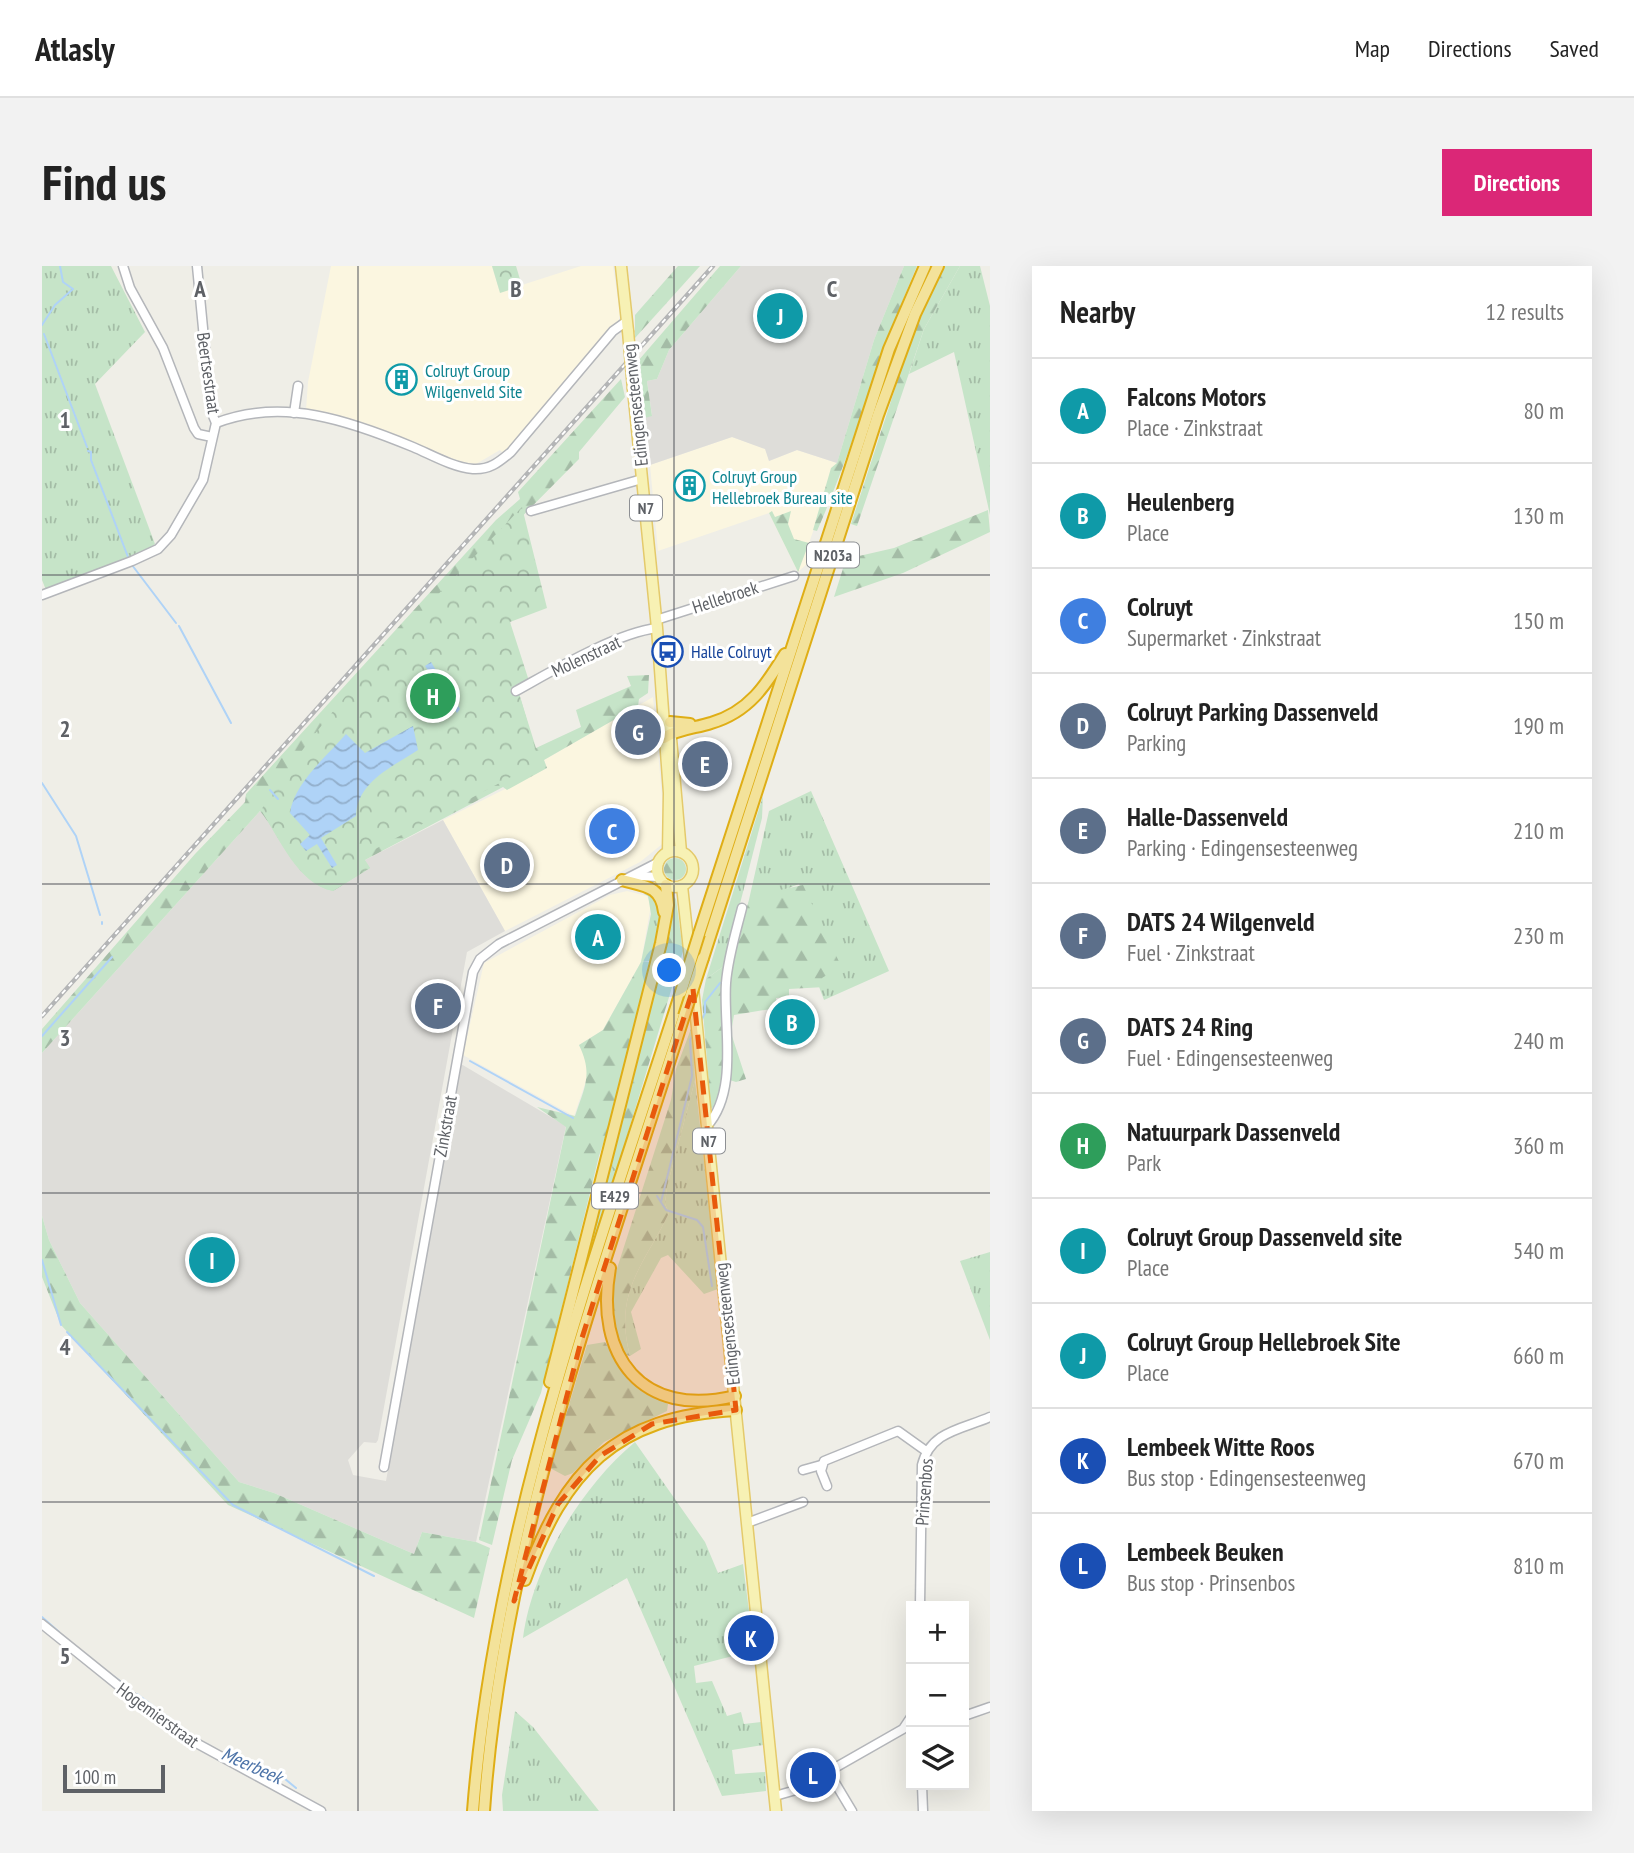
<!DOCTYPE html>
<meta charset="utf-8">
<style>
body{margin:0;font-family:"PT Sans Narrow",sans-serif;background:#f2f2f2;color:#222}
.controls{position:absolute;right:21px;bottom:21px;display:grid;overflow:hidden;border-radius:0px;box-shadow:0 7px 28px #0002}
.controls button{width:63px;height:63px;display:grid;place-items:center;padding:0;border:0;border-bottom:2px solid #e0e0e0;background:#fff;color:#222;font:35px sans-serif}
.scale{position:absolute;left:21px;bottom:18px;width:102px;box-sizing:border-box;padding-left:7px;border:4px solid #5e6166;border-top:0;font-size:19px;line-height:24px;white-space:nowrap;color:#5e6166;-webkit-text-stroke:5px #fff;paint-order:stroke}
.you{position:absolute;left:628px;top:705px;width:24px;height:24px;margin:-18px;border:5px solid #fff;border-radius:50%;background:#1a73e8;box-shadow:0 0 0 10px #1a73e833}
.badge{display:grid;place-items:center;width:46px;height:46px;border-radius:50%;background:#db2777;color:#fff;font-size:23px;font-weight:700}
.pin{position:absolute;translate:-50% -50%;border:4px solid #fff;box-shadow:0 2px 7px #0006}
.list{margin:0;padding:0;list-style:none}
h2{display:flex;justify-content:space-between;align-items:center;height:91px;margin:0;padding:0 28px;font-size:30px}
h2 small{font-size:23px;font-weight:400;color:#767676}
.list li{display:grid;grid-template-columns:46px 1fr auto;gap:21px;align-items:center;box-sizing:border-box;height:105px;padding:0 28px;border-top:2px solid #e0e0e0}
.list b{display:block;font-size:26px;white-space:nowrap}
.list p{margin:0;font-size:23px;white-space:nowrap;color:#767676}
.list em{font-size:23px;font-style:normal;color:#767676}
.icon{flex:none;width:38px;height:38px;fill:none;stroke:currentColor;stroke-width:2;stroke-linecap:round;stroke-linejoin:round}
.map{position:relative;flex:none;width:948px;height:1545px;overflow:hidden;border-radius:0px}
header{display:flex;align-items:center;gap:42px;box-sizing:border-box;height:98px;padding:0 35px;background:#fff;border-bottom:2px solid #e0e0e0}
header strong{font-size:33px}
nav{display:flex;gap:38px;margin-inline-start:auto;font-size:24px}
.intro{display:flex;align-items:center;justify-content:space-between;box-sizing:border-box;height:168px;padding:0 42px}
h1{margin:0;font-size:49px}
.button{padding:18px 32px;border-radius:0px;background:#db2777;color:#fff;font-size:24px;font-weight:700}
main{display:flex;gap:42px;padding:0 42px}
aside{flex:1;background:#fff;border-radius:0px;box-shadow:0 7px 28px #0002}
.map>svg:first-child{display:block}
.commercial{fill:#fbf6e0}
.industrial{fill:#deddd9}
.grass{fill:url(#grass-tufts)}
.forest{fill:url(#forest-firs)}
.park{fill:url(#park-crowns)}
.water{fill:url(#water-waves)}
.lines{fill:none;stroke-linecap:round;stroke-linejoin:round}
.stream{stroke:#afd3f7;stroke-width:2}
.minor-casing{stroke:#b4b6ba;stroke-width:11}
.major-casing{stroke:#e4ca6b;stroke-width:13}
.highway-casing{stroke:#dfae16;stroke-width:14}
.minor{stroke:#fff;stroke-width:8}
.major{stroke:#f7f1b4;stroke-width:10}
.highway{stroke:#f3e29a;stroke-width:10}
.rail-casing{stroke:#b4b5b6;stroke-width:4.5}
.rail{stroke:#fff;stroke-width:2;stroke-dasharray:5;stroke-linecap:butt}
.major-bridge-casing{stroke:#e4ca6b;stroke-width:13;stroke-linecap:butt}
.highway-bridge-casing{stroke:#dfae16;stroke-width:14;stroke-linecap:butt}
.major-bridge{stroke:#f7f1b4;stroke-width:10}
.highway-bridge{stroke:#f3e29a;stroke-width:10}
.marked{fill:#e8590c;fill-opacity:0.2;stroke:#e8590c;stroke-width:5;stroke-dasharray:14 9;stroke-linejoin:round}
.grid{fill:none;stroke:#5e6166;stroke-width:2;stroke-opacity:0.55}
.labels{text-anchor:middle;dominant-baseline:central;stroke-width:6;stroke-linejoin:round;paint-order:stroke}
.shield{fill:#fff;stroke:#8e9094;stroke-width:2}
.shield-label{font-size:16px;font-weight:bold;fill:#5e6166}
.culture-label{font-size:18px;fill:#0d838f;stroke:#fff;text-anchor:start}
.street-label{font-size:18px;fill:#5e6166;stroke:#fff}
.transit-label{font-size:18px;fill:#164399;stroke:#fff;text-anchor:start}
.water-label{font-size:19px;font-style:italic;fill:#4c73a8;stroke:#fff}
.grid-label{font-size:23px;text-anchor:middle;font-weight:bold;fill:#5e6166;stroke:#fff;stroke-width:6;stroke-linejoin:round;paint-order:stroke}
</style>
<header>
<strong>Atlasly</strong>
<nav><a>Map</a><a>Directions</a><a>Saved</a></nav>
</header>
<div class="intro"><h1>Find us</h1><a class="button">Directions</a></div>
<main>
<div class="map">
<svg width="948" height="1545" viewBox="0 0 948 1545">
<defs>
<pattern id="grass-tufts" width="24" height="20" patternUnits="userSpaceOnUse" patternTransform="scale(1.75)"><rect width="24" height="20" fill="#c6e4c8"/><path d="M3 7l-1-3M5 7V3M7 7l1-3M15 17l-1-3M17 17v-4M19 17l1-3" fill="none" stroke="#a4bca6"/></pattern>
<pattern id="forest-firs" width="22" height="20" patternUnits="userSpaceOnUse" patternTransform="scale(1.75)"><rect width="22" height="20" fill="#c6e4c8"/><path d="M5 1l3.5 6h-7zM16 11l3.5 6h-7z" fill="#a4bca6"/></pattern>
<pattern id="park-crowns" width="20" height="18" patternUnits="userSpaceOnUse" patternTransform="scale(1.75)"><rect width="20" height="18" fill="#c6e4c8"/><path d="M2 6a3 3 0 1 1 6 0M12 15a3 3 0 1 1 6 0" fill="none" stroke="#a4bca6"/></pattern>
<pattern id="water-waves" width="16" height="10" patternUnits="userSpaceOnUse" patternTransform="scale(1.75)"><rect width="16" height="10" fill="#afd3f7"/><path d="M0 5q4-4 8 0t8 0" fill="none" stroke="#92afcc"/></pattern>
</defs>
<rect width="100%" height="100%" fill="#efeee7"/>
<g class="commercial">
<polygon points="289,0 450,0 458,26 539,0 571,0 578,48 575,65 468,194 458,184 434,198 420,196 310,153 264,144 266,116"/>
<polygon points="690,171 724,183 727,195 755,184 795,197 767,277 765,298 756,306 727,247 616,285 608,199"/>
<polygon points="611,431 624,575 598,596 463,665 401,554 505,502 502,494"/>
<polygon points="585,625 605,630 609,639 599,696 561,764 537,779 546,797 546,809 532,850 421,789 442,697 568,629"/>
</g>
<g class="industrial">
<polygon points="699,0 862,0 832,74 795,197 755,184 727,195 723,183 690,171 608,199 603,152 610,149 605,115 615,113 627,84"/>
<polygon points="219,544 255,600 327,602 323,594 401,554 463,665 425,686 336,1174 334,1177 322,1176 306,1194 311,1209 344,1215 419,798 524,860 434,1276 380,1266 372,1288 232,1227 197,1216 38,1037 7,974 0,950 0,787"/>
</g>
<g class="grass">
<polygon points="0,0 69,0 103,66 53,118 113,278 103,286 4,324 0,314"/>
<polygon points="918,0 938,0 948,40 948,249 912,86 867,108 882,63"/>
<polygon points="769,525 847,705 782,734 773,710 793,699 757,618 706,638 727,545"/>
<polygon points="721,530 720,552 682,700 664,713"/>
<path d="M608,626C627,645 615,672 609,695L599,696L609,648L606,630L602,628Z"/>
<path d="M653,814L676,1023L662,1028L626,989L619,992L589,1046L599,1083L588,1090C571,1026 602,999 627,947L623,938L625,921Z"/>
<polygon points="567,899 575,903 537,1031 533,1031"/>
<polygon points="948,986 948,1074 918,995"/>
<path d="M593,1176L663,1276L676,1307L701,1298L707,1345L705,1372L688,1375L691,1390L652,1400L654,1417L670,1415L685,1450L699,1446L702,1458L719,1456L721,1479L690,1484L693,1508L723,1506L724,1525L680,1530L585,1312L481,1372C490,1302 539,1221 593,1176Z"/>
<polygon points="473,1445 491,1461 557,1545 461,1545 460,1529"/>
</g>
<g class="forest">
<polygon points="636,0 658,0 593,72 593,49"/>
<polygon points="678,0 699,0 627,84 615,113 605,115 610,150 603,152 596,95"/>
<path d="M862,0H875C837,87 813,179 775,265L771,264L789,202L795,197L832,74Z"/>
<polygon points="902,0 918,0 882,63 815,260 809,258 876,52"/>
<path d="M579,113L583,131L537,186V193L424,307L479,434L494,482L539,461L534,444L589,420L585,410L607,409L606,427L597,433L596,440L502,494L505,502L465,524L461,521L323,594L328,602L291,625C255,618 239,571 218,545L0,787V763L153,588L203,536L204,528L454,254L478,233L476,226Z"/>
<polygon points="946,244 948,266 861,307 792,331 804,293 852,282"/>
<polygon points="730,245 733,251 749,245 746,258 752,273 767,277 756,306 727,247"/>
<circle cx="633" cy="603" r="11"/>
<polygon points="761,619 799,700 780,712 783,721 747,723 747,731 734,732 735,742 692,749 689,767 704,813 694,816 681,812 673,841 669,842 660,734 664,713 682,700 709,630"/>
<polygon points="629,628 634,633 641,685 575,903 567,899 622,689"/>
<path d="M599,696H607L579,823L557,890L499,1127L470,1194L450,1279L437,1274L524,861L495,841L533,850C543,820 551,808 537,779L561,764Z"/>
<path d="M650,760L653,814L625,921L623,938L627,947C602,999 571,1026 588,1090L584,1089L576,1077L570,1046L572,1012L629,834L634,803Z"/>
<polygon points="0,950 7,974 38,1037 197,1216 232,1227 372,1288 380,1266 434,1276 448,1282 432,1352 186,1239 19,1059 0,1011"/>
<polygon points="563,1076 587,1115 626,1138 625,1145 562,1176 531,1207 523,1210 508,1202 545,1079"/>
</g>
<g class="park">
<polygon points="450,0 474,0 480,20 458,27"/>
<path d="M480,241L505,342L468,356L487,415L477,427L497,496L320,590L328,602L291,625C256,618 237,572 219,544C290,432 389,337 480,241Z"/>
</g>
<g class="water">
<polygon points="389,396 418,443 415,447 383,400"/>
<path d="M371,460L376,484C350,501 315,516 314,550L279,572L295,599L290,602L275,578L264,585L258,578L268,569L248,547C252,517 285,490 304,468L323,487Z"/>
</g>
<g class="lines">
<g class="stream">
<polyline points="0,59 13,39 31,23 21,16 18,0"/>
<polyline points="2,68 45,181"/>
<polyline points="46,185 49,186 49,194 86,291"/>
<polyline points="90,299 134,357"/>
<polyline points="137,360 189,457"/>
<polyline points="0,517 34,570 58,649"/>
<polyline points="228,524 236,533"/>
<polyline points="60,656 60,658"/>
<polyline points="659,755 663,747 663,736 678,717"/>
<polyline points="0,770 70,691"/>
<polyline points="428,795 531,852"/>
<polyline points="615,930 624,944 655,954 661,961 670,1020"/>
<polyline points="619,936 650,810 648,774 651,769"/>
<polyline points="0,994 19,1059"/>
<polyline points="25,1066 191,1239 332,1310"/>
<polyline points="0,1351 17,1366"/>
<polyline points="67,1407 89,1423"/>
<polyline points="95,1428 154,1472"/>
<polyline points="165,1478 175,1484"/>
<polyline points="202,1499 237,1508 254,1522"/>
</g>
<defs>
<g id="minor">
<polyline points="81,0 88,22 121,82 152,162 156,168 170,171"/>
<polyline points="252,147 256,120"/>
<path d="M174,157C241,131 308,155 371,181C390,189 410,201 431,203C448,204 457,196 469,186L571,65L585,55"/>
<polyline points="489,245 600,213"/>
<polyline points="0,329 90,295 116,283 129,269 161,214 174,157 169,145 155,0"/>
<polyline points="614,354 752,310"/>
<path d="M474,425C512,404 574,367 615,362"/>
<polyline points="594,610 617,611"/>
<path d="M665,860C697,825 681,760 684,717C686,691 694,666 700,642"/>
<polyline points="342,1201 431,706 438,693 457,678 617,596"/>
<polyline points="761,1204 779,1199"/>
<polyline points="785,1220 779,1205 782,1195 856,1165 884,1185"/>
<polyline points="705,1257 761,1236"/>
<path d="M878,1340L880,1199C888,1165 921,1163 948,1151"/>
<polyline points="0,1358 134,1466 279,1545"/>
<polyline points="922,1450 948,1441"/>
<polyline points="786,1505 810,1545"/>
<polyline points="880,1519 881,1545"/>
<polyline points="733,1530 754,1524 861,1463 869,1451"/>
</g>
<g id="major">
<polyline points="579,0 586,65"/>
<polyline points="591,123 615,362 627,527 626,586"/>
<polyline points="628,461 639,586"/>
<circle cx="633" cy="603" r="18"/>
<polyline points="640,620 648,693"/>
<polyline points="651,722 734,1545"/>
</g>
<g id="highway">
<polyline points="628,456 648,458"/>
<path d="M622,472C635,463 654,462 669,457C707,446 724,419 743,388"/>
<path d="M580,614C601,620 619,619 622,646"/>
<polyline points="657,668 847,83 883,0"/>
<polyline points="661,692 836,149 873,48 896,0"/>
<path d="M568,1002C552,1090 600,1153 693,1130"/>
<polyline points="508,1116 619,677 626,639 624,619"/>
<path d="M483,1314C522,1205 573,1150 694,1144"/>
<path d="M431,1545C453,1263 553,993 639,726"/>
<path d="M442,1545C461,1272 560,1009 642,750"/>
</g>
</defs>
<use href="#minor" class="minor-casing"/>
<use href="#major" class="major-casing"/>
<use href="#highway" class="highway-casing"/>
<use href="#minor" class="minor"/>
<use href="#major" class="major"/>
<use href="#highway" class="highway"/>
<defs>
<polyline id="rail" points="0,750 671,0"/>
</defs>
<use href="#rail" class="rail-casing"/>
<use href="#rail" class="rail"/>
<defs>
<polyline id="major-bridge" points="586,65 591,123"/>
<g id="highway-bridge">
<polyline points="639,726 657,668"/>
<polyline points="642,750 661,692"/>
</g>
</defs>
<use href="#major-bridge" class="major-bridge-casing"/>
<use href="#highway-bridge" class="highway-bridge-casing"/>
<use href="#major-bridge" class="major-bridge"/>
<use href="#highway-bridge" class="highway-bridge"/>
</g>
<path class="marked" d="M651,723L694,1144L610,1158L558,1190L516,1238L472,1335L539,1075Z"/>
<path class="grid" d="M316,0V1545M632,0V1545M0,309H948M0,618H948M0,927H948M0,1236H948"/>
<defs>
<symbol id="building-ring" viewBox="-11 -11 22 22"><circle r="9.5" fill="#fff" stroke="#0f9aa8" stroke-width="1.5"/><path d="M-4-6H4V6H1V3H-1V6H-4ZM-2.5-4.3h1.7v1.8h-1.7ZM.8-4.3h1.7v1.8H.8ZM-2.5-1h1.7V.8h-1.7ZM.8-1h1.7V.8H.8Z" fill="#0f9aa8"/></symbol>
<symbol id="bus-ring" viewBox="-11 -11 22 22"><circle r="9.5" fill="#fff" stroke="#1a4fb4" stroke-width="1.5"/><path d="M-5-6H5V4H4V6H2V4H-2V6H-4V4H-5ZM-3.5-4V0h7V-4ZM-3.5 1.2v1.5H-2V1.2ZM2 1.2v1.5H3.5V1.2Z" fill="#1a4fb4"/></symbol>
</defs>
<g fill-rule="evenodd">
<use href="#building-ring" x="342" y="96" width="35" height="35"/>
<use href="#building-ring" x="630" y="202" width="35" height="35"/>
<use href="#bus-ring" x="608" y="368" width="35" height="35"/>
</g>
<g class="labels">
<g class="shield">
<rect x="588" y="229.5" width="32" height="25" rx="5"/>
<rect x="765" y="276.5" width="52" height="25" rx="5"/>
<rect x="651" y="862.5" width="32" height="25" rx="5"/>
<rect x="550" y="917.5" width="46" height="25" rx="5"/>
</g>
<g class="shield-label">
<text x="604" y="242">N7</text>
<text x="791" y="289">N203a</text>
<text x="667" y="875">N7</text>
<text x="573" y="930">E429</text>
</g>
<g class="culture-label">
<text x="383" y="104">Colruyt Group<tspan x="383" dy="21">Wilgenveld Site</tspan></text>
<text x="670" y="210">Colruyt Group<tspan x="670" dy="21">Hellebroek Bureau site</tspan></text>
</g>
<g class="street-label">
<text transform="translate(167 107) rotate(82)">Beertsestraat</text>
<text transform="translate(593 139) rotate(-96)">Edingensesteenweg</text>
<text transform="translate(683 331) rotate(-18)">Hellebroek</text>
<text transform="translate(544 390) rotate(-25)">Molenstraat</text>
<text transform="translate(403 860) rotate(-80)">Zinkstraat</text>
<text transform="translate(685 1058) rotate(-96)">Edingensesteenweg</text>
<text transform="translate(882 1226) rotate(-86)">Prinsenbos</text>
<text transform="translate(116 1449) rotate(36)">Hogemierstraat</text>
</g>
<g class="transit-label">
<text x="649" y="385">Halle Colruyt</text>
</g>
<g class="water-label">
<text transform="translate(210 1499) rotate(24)">Meerbeek</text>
</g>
</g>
<g class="grid-label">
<text x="158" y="31">A</text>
<text x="474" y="31">B</text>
<text x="790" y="31">C</text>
<text x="23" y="162">1</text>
<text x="23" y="471">2</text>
<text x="23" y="780">3</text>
<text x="23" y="1089">4</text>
<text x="23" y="1398">5</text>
</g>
</svg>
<div class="controls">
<button>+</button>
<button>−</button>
<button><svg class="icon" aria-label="layers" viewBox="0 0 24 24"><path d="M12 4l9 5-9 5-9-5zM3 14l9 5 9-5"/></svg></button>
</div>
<div class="scale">100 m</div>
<div class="you"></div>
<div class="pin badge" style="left:556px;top:671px;background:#0f9aa8">A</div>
<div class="pin badge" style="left:750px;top:756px;background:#0f9aa8">B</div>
<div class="pin badge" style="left:570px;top:565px;background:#3f7fe0">C</div>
<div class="pin badge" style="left:465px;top:599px;background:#5c6f8a">D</div>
<div class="pin badge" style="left:663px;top:498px;background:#5c6f8a">E</div>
<div class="pin badge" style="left:396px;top:740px;background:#5c6f8a">F</div>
<div class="pin badge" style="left:596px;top:466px;background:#5c6f8a">G</div>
<div class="pin badge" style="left:391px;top:430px;background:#2e9e5b">H</div>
<div class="pin badge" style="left:170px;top:994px;background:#0f9aa8">I</div>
<div class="pin badge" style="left:738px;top:50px;background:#0f9aa8">J</div>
<div class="pin badge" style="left:709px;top:1372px;background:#1a4fb4">K</div>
<div class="pin badge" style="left:771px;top:1509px;background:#1a4fb4">L</div>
</div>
<aside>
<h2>Nearby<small>12 results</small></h2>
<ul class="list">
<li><span class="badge" style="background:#0f9aa8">A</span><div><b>Falcons Motors</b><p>Place · Zinkstraat</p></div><em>80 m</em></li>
<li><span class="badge" style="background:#0f9aa8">B</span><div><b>Heulenberg</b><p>Place</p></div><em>130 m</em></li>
<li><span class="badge" style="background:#3f7fe0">C</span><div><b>Colruyt</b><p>Supermarket · Zinkstraat</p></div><em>150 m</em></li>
<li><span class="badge" style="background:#5c6f8a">D</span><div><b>Colruyt Parking Dassenveld</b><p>Parking</p></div><em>190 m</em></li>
<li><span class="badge" style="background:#5c6f8a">E</span><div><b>Halle-Dassenveld</b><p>Parking · Edingensesteenweg</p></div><em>210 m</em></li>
<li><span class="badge" style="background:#5c6f8a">F</span><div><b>DATS 24 Wilgenveld</b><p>Fuel · Zinkstraat</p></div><em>230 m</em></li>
<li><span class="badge" style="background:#5c6f8a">G</span><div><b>DATS 24 Ring</b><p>Fuel · Edingensesteenweg</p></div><em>240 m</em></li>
<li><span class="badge" style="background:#2e9e5b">H</span><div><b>Natuurpark Dassenveld</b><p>Park</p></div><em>360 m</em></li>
<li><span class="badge" style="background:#0f9aa8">I</span><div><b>Colruyt Group Dassenveld site</b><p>Place</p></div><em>540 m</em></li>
<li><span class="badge" style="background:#0f9aa8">J</span><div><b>Colruyt Group Hellebroek Site</b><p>Place</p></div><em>660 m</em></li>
<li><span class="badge" style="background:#1a4fb4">K</span><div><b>Lembeek Witte Roos</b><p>Bus stop · Edingensesteenweg</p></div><em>670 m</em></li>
<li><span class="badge" style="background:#1a4fb4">L</span><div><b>Lembeek Beuken</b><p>Bus stop · Prinsenbos</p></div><em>810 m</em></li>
</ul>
</aside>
</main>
